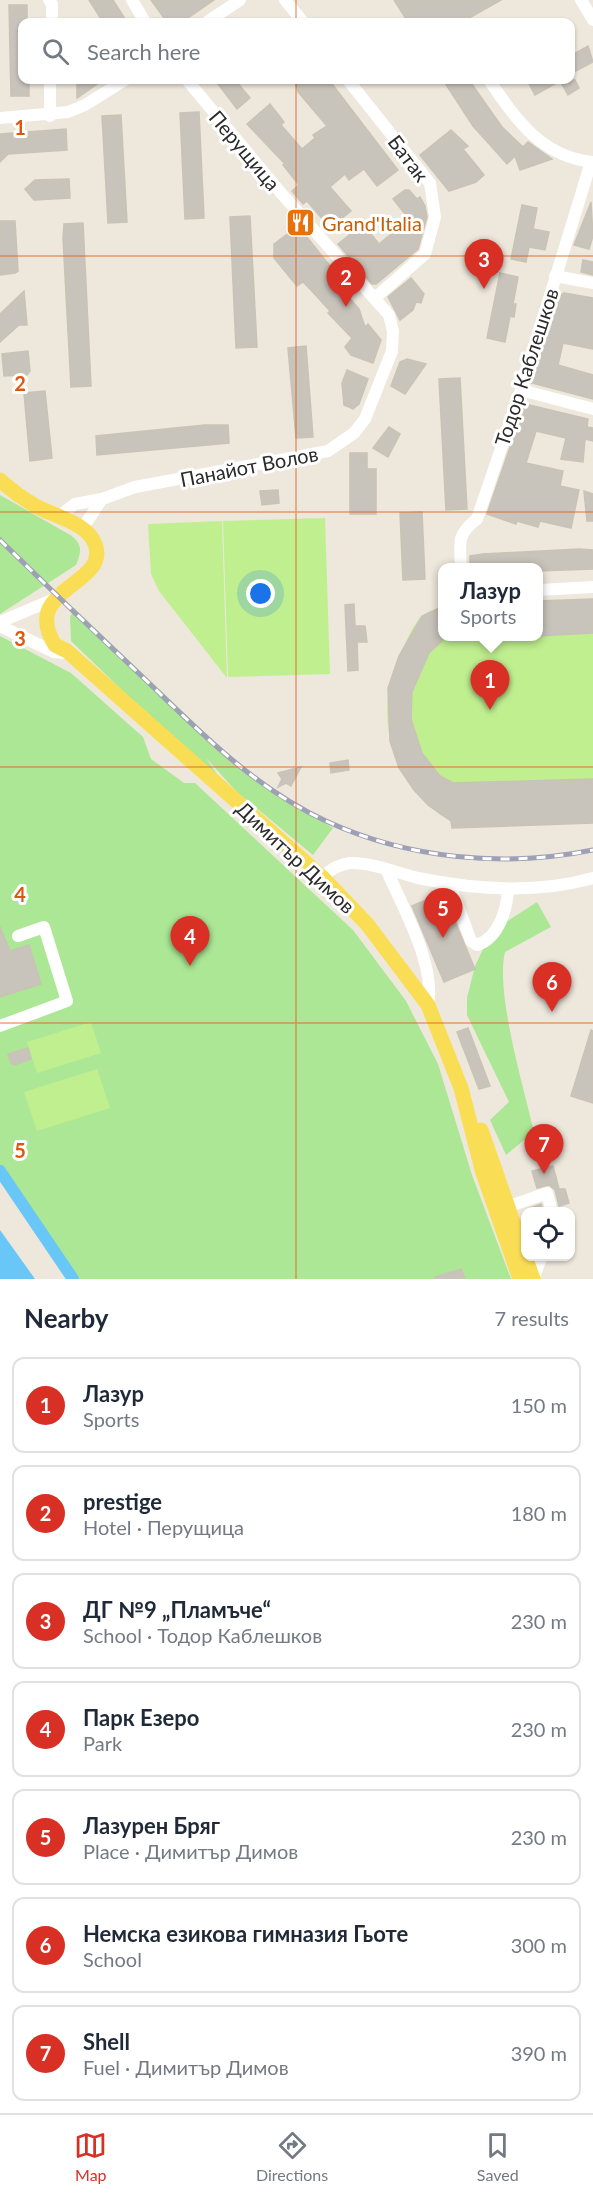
<!DOCTYPE html>
<meta charset="utf-8">
<style>
body{margin:0;font-family:Lato,sans-serif;background:#f6f6f7;color:#1f2937}
.controls{position:absolute;right:18px;bottom:18px;display:grid;overflow:hidden;border-radius:12px;box-shadow:0 2px 4px #0004}
.controls button{width:54px;height:54px;display:grid;place-items:center;padding:0;border:0;border-bottom:2px solid #e0e1e3;background:#fff;color:#1f2937;font:30px sans-serif}
.you{position:absolute;left:261px;top:594px;width:21px;height:21px;margin:-15px;border:4px solid #fff;border-radius:50%;background:#1a73e8;box-shadow:0 0 0 9px #1a73e833}
.badge{display:grid;place-items:center;width:39px;height:39px;border-radius:50%;background:#d93025;color:#fff;font-size:20px;font-weight:700}
.pin{position:absolute;translate:-50% -50px;filter:drop-shadow(0 2px 3px #0008)}
.pin::after{content:'';position:absolute;top:32px;width:21px;height:18px;background:inherit;clip-path:polygon(0 0,100% 0,50% 100%)}
.popup{position:absolute;left:438px;top:563px;width:105px;height:78px;box-sizing:border-box;display:grid;place-content:center;border-radius:12px;background:#fff;filter:drop-shadow(0 2px 4px #0005);font-size:20px;white-space:nowrap;color:#747a83}
.popup b{font-size:22px;color:#1f2937}
.popup::after{content:'';position:absolute;left:50%;top:100%;margin-left:-12px;border:12px solid transparent;border-top-color:#fff}
.list{margin:0;padding:0;list-style:none}
h2{display:flex;justify-content:space-between;align-items:center;height:78px;margin:0;padding:0 24px;font-size:26px}
h2 small{font-size:20px;font-weight:400;color:#747a83}
.list li{display:grid;grid-template-columns:39px 1fr auto;gap:18px;align-items:center;box-sizing:border-box;height:96px;margin:0 12px 12px;padding:0 12px;border:2px solid #e0e1e3;border-radius:12px}
.list b{display:block;font-size:22px;white-space:nowrap}
.list p{margin:0;font-size:20px;white-space:nowrap;color:#747a83}
.list em{font-size:20px;font-style:normal;color:#747a83}
.icon{flex:none;width:33px;height:33px;fill:none;stroke:currentColor;stroke-width:2;stroke-linecap:round;stroke-linejoin:round}
.map{position:relative;flex:none;width:593px;height:1279px;overflow:hidden}
.search{position:absolute;background:#fff;box-shadow:0 2px 4px #0004;left:18px;right:18px;top:18px;height:66px;display:flex;align-items:center;gap:15px;box-sizing:border-box;padding:0 21px;border-radius:12px;color:#747a83;font-size:22px}
.sheet{height:834px;background:#fff}
nav{display:flex;justify-content:space-around;align-items:center;box-sizing:border-box;height:84px;border-top:2px solid #e0e1e3;background:#fff;font-size:16px;color:#747a83}
nav a{display:grid;justify-items:center;gap:3px}
nav .on{color:#d93025}
.map>svg:first-child{display:block}
.green{fill:#abe795}
.pitch{fill:#c0ef90}
.water{fill:#68c7f6}
.lines{fill:none;stroke-linecap:round;stroke-linejoin:round}
.canal{stroke:#68c7f6;stroke-width:12}
.building{fill:#c9c4bb;stroke:#c9c3b5;stroke-width:1.5}
.minor{stroke:#fff;stroke-width:12}
.major{stroke:#f9de55;stroke-width:15}
.rail-casing{stroke:#9ea0b6;stroke-width:5}
.rail{stroke:#fff;stroke-width:3;stroke-dasharray:9;stroke-linecap:butt}
.grid{fill:none;stroke:#df570e;stroke-width:1.5;stroke-opacity:0.55}
.labels{text-anchor:middle;dominant-baseline:central;stroke-width:6;stroke-linejoin:round;paint-order:stroke}
.street-label{font-size:20px;fill:#2b2b2b;stroke:#fff}
.food-label{font-size:20px;fill:#c56008;stroke:#fff;text-anchor:start}
.grid-label{font-size:20px;text-anchor:middle;font-weight:bold;fill:#df570e;stroke:#fff;stroke-width:6;stroke-linejoin:round;paint-order:stroke}
</style>
<div class="map">
<svg width="593" height="1279" viewBox="0 0 593 1279">
<rect width="100%" height="100%" fill="#eee7dc"/>
<g class="green">
<path d="M0,495L72,536C83,546 81,552 76,565L0,614Z"/>
<polygon points="74,608 220,747 276,792 333,828 313,855 237,792 206,758 232,796 71,641 70,617"/>
<polygon points="0,636 71,673 143,737 151,759 184,783 195,783 353,930 406,1001 438,1064 472,1175 511,1279 73,1279 0,1172"/>
<path d="M537,902L551,927L505,952C495,992 524,1088 534,1132L506,1155L490,1120L509,1102L467,1015V998L475,966L488,939L503,924Z"/>
</g>
<g class="pitch">
<polygon points="325,518 330,674 228,677 223,521"/>
<polygon points="222,521 227,678 159,591 151,574 148,524"/>
<path d="M593,599V823L452,828L451,821C435,814 425,801 414,787C380,743 380,694 405,644C409,636 414,624 421,617C426,612 436,609 442,606V636H538V601Z"/>
<polygon points="91,1022 101,1053 37,1073 27,1042"/>
<polygon points="97,1069 110,1108 37,1131 24,1092"/>
</g>
<polygon class="water" points="0,1230 35,1279 0,1279"/>
<g class="lines">
<polyline class="canal" points="0,1171 73,1279"/>
</g>
<g class="building">
<polygon points="89,0 113,0 127,22 103,22"/>
<polygon points="151,0 214,0 182,22 167,22"/>
<polygon points="394,0 501,0 469,18 471,22 408,22"/>
<polygon points="9,5 27,5 27,22 22,22 22,80 29,80 29,96 11,96"/>
<polygon points="588,46 593,62 570,74 570,56"/>
<polygon points="77,80 103,80 77,98"/>
<polygon points="215,80 235,80 250,98 237,109"/>
<polygon points="303,80 329,80 398,170 377,186 364,169 349,180 345,174 330,187 351,211 330,228 307,201 303,204 292,191 299,185 283,165 285,164 247,124 270,104 284,122 281,125 302,149 315,138 313,135 327,126 298,92 296,85"/>
<polygon points="443,80 469,80 502,127 523,147 528,142 552,159 520,170 515,156 507,164 473,126"/>
<polygon points="527,80 575,80 579,88 568,95 560,81 535,95"/>
<polygon points="199,112 204,218 185,219 180,113"/>
<polygon points="121,115 127,222 108,223 102,116"/>
<polygon points="66,129 67,150 8,154 0,162 0,134"/>
<polygon points="451,130 468,146 463,149 484,175 476,182 449,191 420,155"/>
<polygon points="69,179 70,198 34,200 25,189 35,180"/>
<polygon points="405,190 409,190 417,199 420,197 425,206 427,217 418,249 376,284 372,284 338,244 363,224 379,244 401,226 409,219 393,199"/>
<polygon points="591,202 593,236 589,249 574,245"/>
<polygon points="522,205 537,208 533,229 549,232 545,250 529,247 526,262 511,259"/>
<polygon points="250,216 257,347 236,348 230,217"/>
<polygon points="0,221 15,221 18,271 15,273 0,275"/>
<polygon points="83,223 91,386 71,387 63,238 64,224"/>
<polygon points="298,226 334,271 329,275 359,309 365,327 368,324 381,340 373,363 351,355 345,347 352,338 328,313 330,311 311,290 303,282 297,286 274,258 274,244"/>
<polygon points="583,260 593,262 593,275 581,272"/>
<polygon points="500,273 518,277 513,304 516,304 514,317 510,316 505,342 487,338"/>
<polygon points="411,278 424,294 421,303 416,302 413,310 400,320 388,297"/>
<polygon points="24,291 27,325 19,325 0,342 0,314"/>
<polygon points="564,293 593,298 593,349 563,343 558,365 593,375 593,399 532,383 559,296"/>
<polygon points="306,346 313,437 296,438 288,348"/>
<polygon points="28,351 30,371 27,375 4,376 2,354"/>
<polygon points="407,359 426,364 405,394 391,386 400,362"/>
<polygon points="347,370 368,379 359,404 353,409 344,405 342,383"/>
<polygon points="460,378 467,509 446,510 439,379"/>
<polygon points="45,391 52,458 30,461 24,393"/>
<polygon points="525,404 588,419 587,427 593,428 593,441 585,439 583,462 561,459 566,438 536,431 526,463 563,471 560,486 579,490 571,528 540,521 538,527 517,521 516,524 487,514"/>
<polygon points="205,425 228,425 229,443 97,455 96,436"/>
<polygon points="389,427 400,434 388,457 373,448"/>
<polygon points="350,453 367,453 367,469 376,469 376,514 350,514"/>
<polygon points="278,490 279,503 262,505 260,491"/>
<polygon points="584,491 593,494 593,521 587,521"/>
<polygon points="422,512 425,579 403,580 400,513"/>
<polygon points="579,549 593,550 593,569 538,571 538,567 470,567 470,556 483,554"/>
<polygon points="593,599 593,633 538,636 538,601"/>
<polygon points="354,604 355,626 365,626 367,642 357,642 358,670 348,671 345,605"/>
<polygon points="442,607 442,641 429,653 412,692 411,719 422,753 440,776 453,783 593,779 593,823 452,828 451,821 428,805 414,790 399,768 390,741 388,688 399,656 422,616"/>
<polygon points="348,760 349,770 331,773 330,763"/>
<polygon points="301,767 291,786 286,783 278,787 282,779 278,773"/>
<polygon points="443,893 475,969 444,982 412,906"/>
<polygon points="0,927 10,951 29,945 41,984 0,997"/>
<polygon points="468,1028 490,1086 479,1089 457,1032"/>
<polygon points="591,1030 593,1031 593,1103 571,1096"/>
<polygon points="28,1048 31,1059 14,1065 11,1063 8,1054"/>
<polygon points="553,1166 559,1189 565,1189 569,1203 559,1206 555,1190 549,1185 537,1188 532,1171"/>
<polygon points="541,1204 543,1210 531,1212 530,1208"/>
<polygon points="461,1269 465,1279 435,1279 435,1277"/>
</g>
<g class="lines">
<g class="minor">
<polyline points="49,0 52,4 52,22"/>
<polyline points="132,0 145,22"/>
<polyline points="285,0 303,22"/>
<polyline points="581,0 593,20"/>
<polyline points="207,22 240,0"/>
<polyline points="348,80 430,183 435,217 425,254 375,298"/>
<path d="M489,80C516,119 541,157 593,162"/>
<polyline points="50,116 50,80"/>
<polyline points="0,118 68,112 85,105 125,80"/>
<polyline points="555,276 593,283"/>
<polyline points="521,390 593,409"/>
<polyline points="59,516 75,504 102,499 135,487 328,451 354,433 365,419 392,351 393,331 389,315 281,193 187,80"/>
<polyline points="82,529 102,499"/>
<path d="M461,568C460,543 456,535 477,519L521,390L591,162"/>
<polyline points="538,590 593,587"/>
<polyline points="0,622 59,597"/>
<polyline points="0,626 54,652 64,653"/>
<path d="M387,871C403,908 436,965 428,1005"/>
<path d="M322,877C330,870 339,864 350,863C371,862 398,873 418,878C476,890 536,894 593,878"/>
<path d="M450,884L471,941L477,945C499,938 507,909 508,889"/>
<polyline points="0,1026 67,1001 44,927 18,936"/>
<polyline points="507,1207 547,1193 552,1212"/>
<polyline points="533,1279 542,1256"/>
</g>
<g class="major">
<path d="M0,480C10,489 22,498 34,505C52,516 87,522 95,544C111,585 19,588 55,645L67,651L322,877L367,924L428,1005L461,1088L483,1173L520,1279"/>
<polyline points="481,1130 533,1279"/>
</g>
<defs>
<path id="rail" d="M0,540C50,589 100,637 151,685C204,736 258,790 326,821C408,859 505,868 593,850"/>
</defs>
<use href="#rail" class="rail-casing"/>
<use href="#rail" class="rail"/>
</g>
<path class="grid" d="M296,0V22M296,80V1279M0,256H593M0,512H593M0,767H593M0,1023H593"/>
<defs>
<symbol id="restaurant-square" viewBox="-11 -11 22 22"><rect x="-9" y="-9" width="18" height="18" rx="4" fill="#e8710a" stroke="#fff"/><path d="M-5-6h1v4h1v-4h1v4h1v-4h1v5L-1.5 .5V6h-2V.5L-5-1ZM5-6V6H3V1.5H1.5Q1.5-4 5-6Z" fill="#fff"/></symbol>
</defs>
<g fill-rule="evenodd">
<use href="#restaurant-square" x="284" y="206" width="33" height="33"/>
</g>
<g class="labels">
<g class="street-label">
<text transform="translate(245 150) rotate(50)">Перущица</text>
<text transform="translate(409 158) rotate(53)">Батак</text>
<text transform="translate(526 367) rotate(-72)">Тодор Каблешков</text>
<text transform="translate(249 466) rotate(-11)">Панайот Волов</text>
<text transform="translate(296 857) rotate(43)">Димитър Димов</text>
</g>
<g class="food-label">
<text x="322" y="223">Grand'Italia</text>
</g>
</g>
<g class="grid-label">
<text x="20" y="135">1</text>
<text x="20" y="391">2</text>
<text x="20" y="646">3</text>
<text x="20" y="902">4</text>
<text x="20" y="1158">5</text>
</g>
</svg>
<div class="controls">
<button><svg class="icon" aria-label="locate" viewBox="0 0 24 24"><circle cx="12" cy="12" r="6"/><path d="M12 2v4M12 18v4M2 12h4M18 12h4"/></svg></button>
</div>
<div class="you"></div>
<div class="pin badge" style="left:490px;top:710px">1</div>
<div class="popup"><b>Лазур</b>Sports</div>
<div class="pin badge" style="left:346px;top:307px">2</div>
<div class="pin badge" style="left:484px;top:289px">3</div>
<div class="pin badge" style="left:190px;top:966px">4</div>
<div class="pin badge" style="left:443px;top:938px">5</div>
<div class="pin badge" style="left:552px;top:1012px">6</div>
<div class="pin badge" style="left:544px;top:1174px">7</div>
<div class="search"><svg class="icon" aria-label="search" viewBox="0 0 24 24"><circle cx="10" cy="10" r="6"/><path d="M15 15l6 6"/></svg>Search here</div>
</div>
<section class="sheet">
<h2>Nearby<small>7 results</small></h2>
<ul class="list">
<li><span class="badge">1</span><div><b>Лазур</b><p>Sports</p></div><em>150 m</em></li>
<li><span class="badge">2</span><div><b>prestige</b><p>Hotel · Перущица</p></div><em>180 m</em></li>
<li><span class="badge">3</span><div><b>ДГ №9 „Пламъче“</b><p>School · Тодор Каблешков</p></div><em>230 m</em></li>
<li><span class="badge">4</span><div><b>Парк Езеро</b><p>Park</p></div><em>230 m</em></li>
<li><span class="badge">5</span><div><b>Лазурен Бряг</b><p>Place · Димитър Димов</p></div><em>230 m</em></li>
<li><span class="badge">6</span><div><b>Немска езикова гимназия Гьоте</b><p>School</p></div><em>300 m</em></li>
<li><span class="badge">7</span><div><b>Shell</b><p>Fuel · Димитър Димов</p></div><em>390 m</em></li>
</ul>
</section>
<nav>
<a class="on"><svg class="icon" aria-label="map" viewBox="0 0 24 24"><path d="M3 6l6-2 6 2 6-2v14l-6 2-6-2-6 2zM9 4v14M15 6v14"/></svg>Map</a>
<a><svg class="icon" aria-label="directions" viewBox="0 0 24 24"><path d="M12 3l9 9-9 9-9-9zM9 14v-3h6M13 9l2 2-2 2"/></svg>Directions</a>
<a><svg class="icon" aria-label="saved" viewBox="0 0 24 24"><path d="M7 4h10v16l-5-4-5 4z"/></svg>Saved</a>
</nav>
